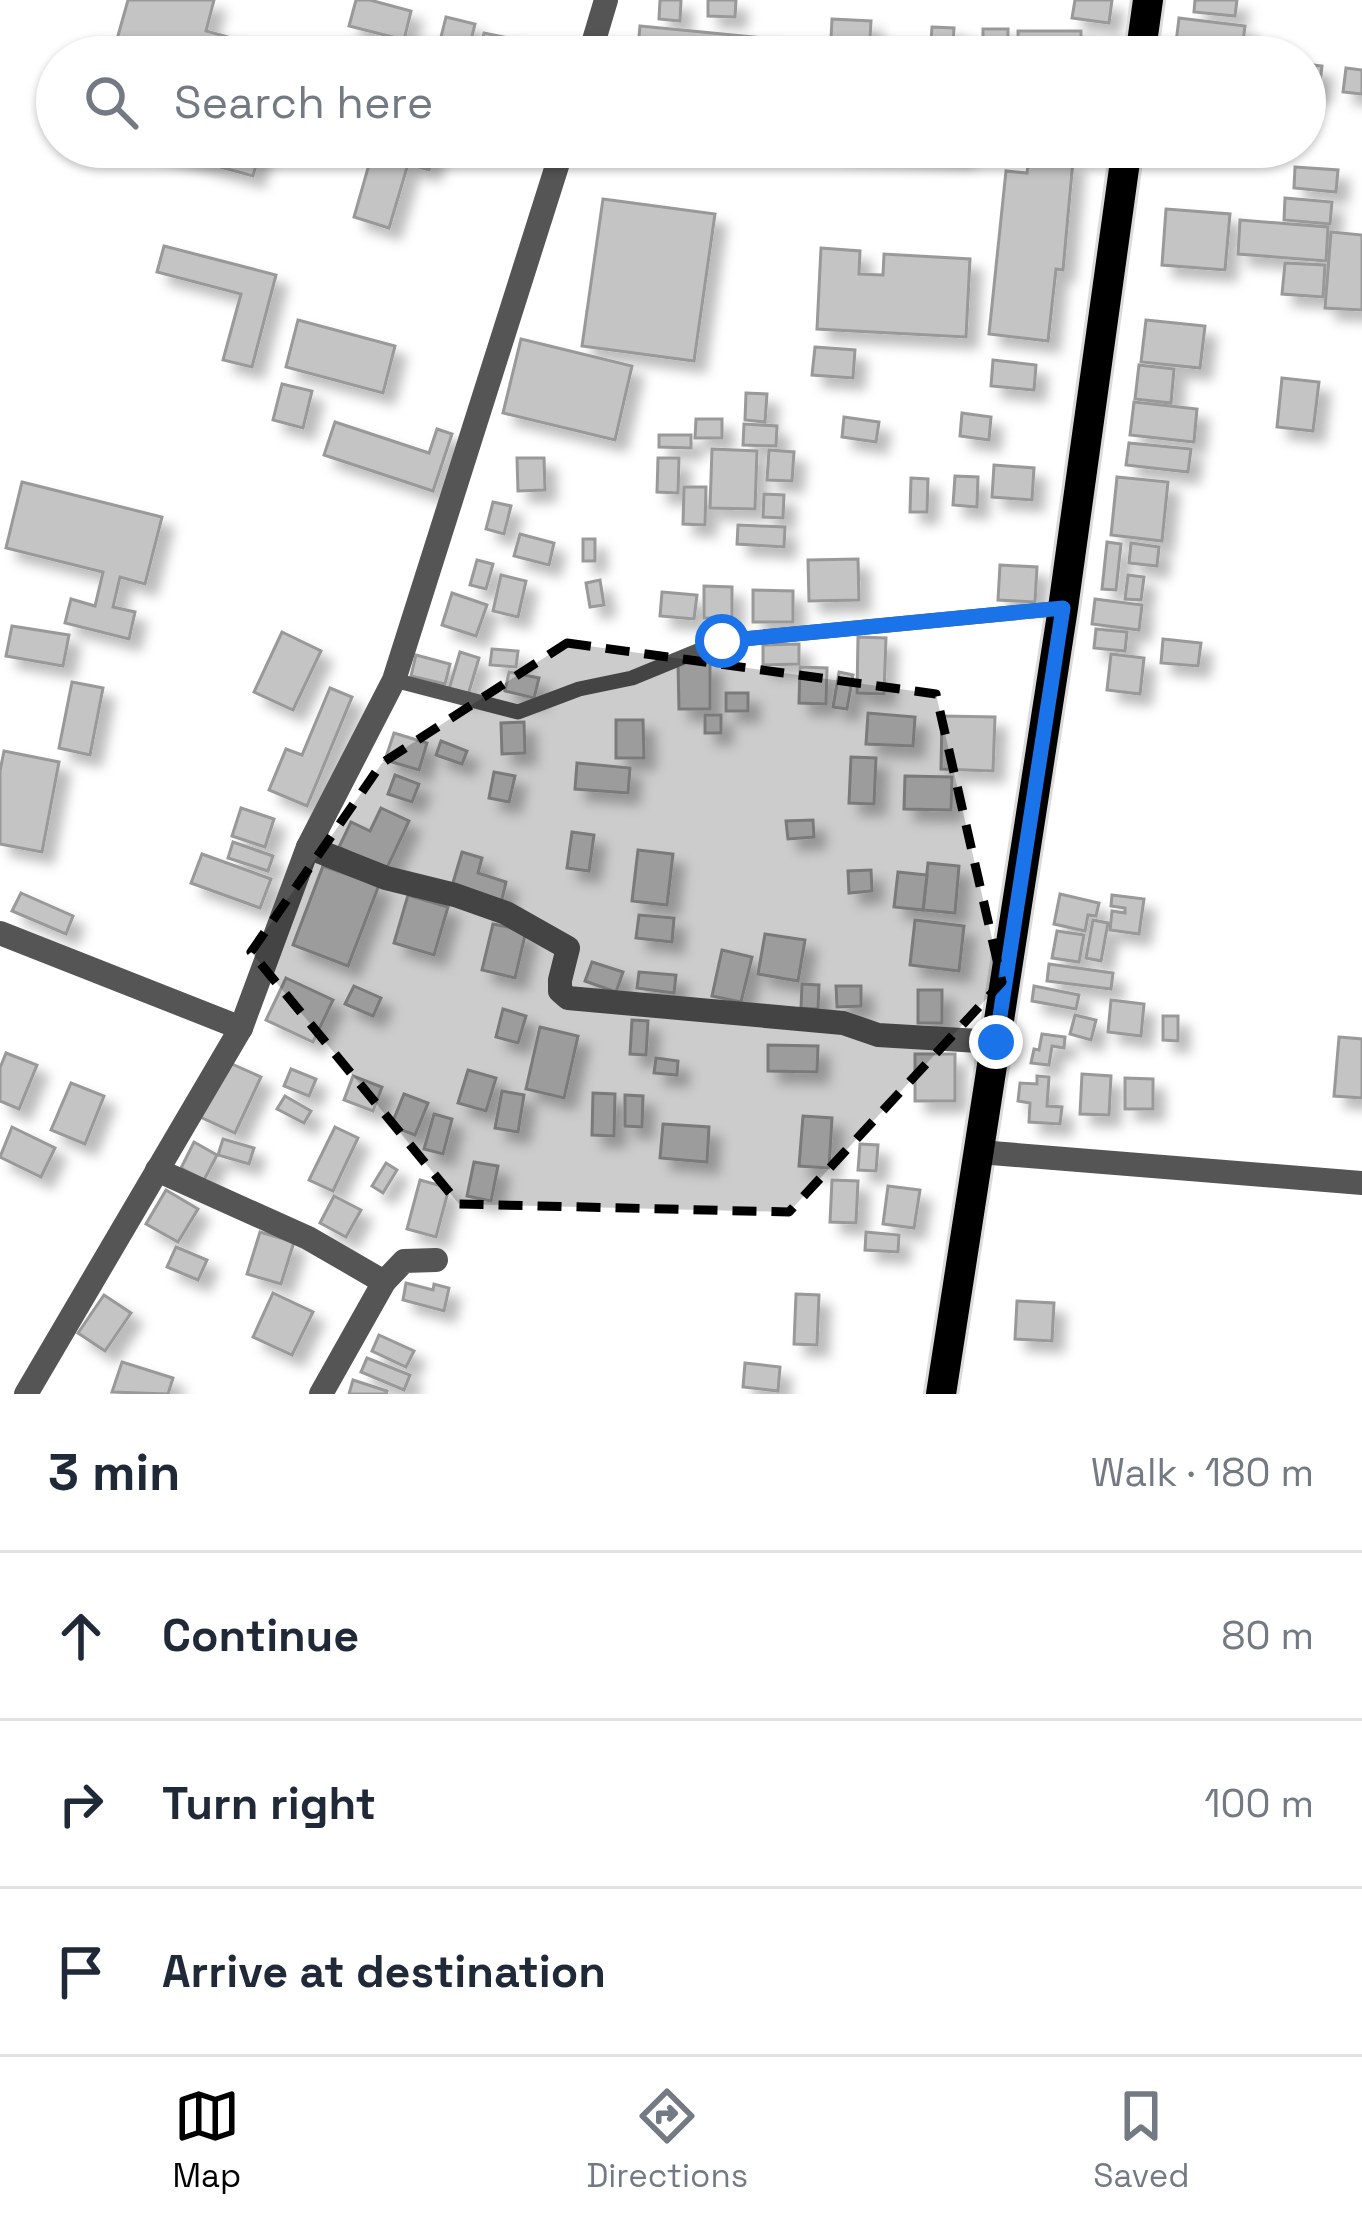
<!DOCTYPE html>
<meta charset="utf-8">
<style>
body{margin:0;font-family:"Space Grotesk",sans-serif;background:#f2f2f3;color:#1f2937}
.stop{position:absolute;width:36px;height:36px;margin:-27px;border:9px solid #1a73e8;border-radius:50%;background:#fff}
.stop.end{background:#1a73e8;border-color:#fff;box-shadow:0 3px 12px #0008}
.list{margin:0;padding:0;list-style:none}
h2{display:flex;justify-content:space-between;align-items:center;height:156px;margin:0;padding:0 48px;font-size:51px}
h2 small{font-size:39px;font-weight:400;color:#747a83}
.list li{display:grid;grid-template-columns:78px 1fr auto;gap:36px;align-items:center;box-sizing:border-box;height:168px;padding:0 48px;border-top:3px solid #e0e1e3}
.list b{display:block;font-size:45px;white-space:nowrap}
.list em{font-size:39px;font-style:normal;color:#747a83}
.icon{flex:none;width:66px;height:66px;fill:none;stroke:currentColor;stroke-width:2;stroke-linecap:round;stroke-linejoin:round}
.map{position:relative;flex:none;width:1362px;height:1394px;overflow:hidden}
.search{position:absolute;background:#fff;box-shadow:0 3px 9px #0004;left:36px;right:36px;top:36px;height:132px;display:flex;align-items:center;gap:30px;box-sizing:border-box;padding:0 42px;border-radius:66px;color:#747a83;font-size:45px}
.sheet{height:660px;background:#fff}
nav{display:flex;justify-content:space-around;align-items:center;box-sizing:border-box;height:168px;border-top:3px solid #e0e1e3;background:#fff;font-size:33px;color:#747a83}
nav a{display:grid;justify-items:center;gap:6px}
nav .on{color:#000}
.map>svg:first-child{display:block}
.building{fill:#c4c4c4;stroke:#999;stroke-width:3;filter:url(#shadow)}
.lines{fill:none;stroke-linecap:round;stroke-linejoin:round}
.primary-casing{stroke:#dbdbdb;stroke-width:36}
.lane{stroke:#555;stroke-width:15}
.street{stroke:#555;stroke-width:24}
.primary{stroke:#000;stroke-width:30}
.route{stroke:#1a73e8;stroke-width:15}
.marked{fill:#000;fill-opacity:0.2;stroke:#000;stroke-width:9;stroke-dasharray:24 15;stroke-linejoin:round}
</style>
<div class="map">
<svg width="1362" height="1394" viewBox="0 0 1362 1394">
<defs>
<filter id="shadow"><feDropShadow dx="11" dy="11" stdDeviation="6" flood-color="#0004"/></filter>
</defs>
<rect width="100%" height="100%" fill="#fff"/>
<g class="building">
<polygon points="128,0 214,0 206,31 286,53 285,57 112,57"/>
<polygon points="356,0 370,0 411,11 404,40 349,26"/>
<polygon points="660,0 681,0 680,21 659,19"/>
<polygon points="708,0 736,0 735,17 708,16"/>
<polygon points="1075,0 1112,0 1109,23 1072,18"/>
<polygon points="1195,0 1237,0 1235,16 1194,12"/>
<polygon points="446,17 475,24 468,52 439,45"/>
<polygon points="1179,18 1245,26 1242,50 1176,43"/>
<polygon points="832,19 871,21 869,57 830,57"/>
<polygon points="640,26 775,39 773,57 637,57"/>
<polygon points="932,27 954,28 952,57 930,57"/>
<rect x="983" y="29" width="25" height="18"/>
<rect x="1018" y="31" width="63" height="21"/>
<polygon points="484,33 543,45 538,57 478,57"/>
<polygon points="293,38 329,47 326,57 288,57"/>
<polygon points="957,42 980,44 979,57 956,57"/>
<polygon points="877,51 928,54 928,57 877,57"/>
<polygon points="1305,64 1322,66 1319,92 1305,91"/>
<polygon points="1346,68 1362,70 1362,94 1343,92"/>
<polygon points="147,147 261,147 253,176"/>
<polygon points="374,147 435,147 429,170 408,164 389,228 354,217"/>
<polygon points="836,147 963,147 963,156 836,149"/>
<polygon points="1029,158 1073,161 1063,270 1056,269 1048,341 989,334 1006,171 1027,173"/>
<polygon points="1295,167 1338,170 1336,192 1294,188"/>
<polygon points="1285,198 1332,202 1330,224 1284,220"/>
<polygon points="603,199 715,214 694,361 582,346"/>
<polygon points="1166,209 1230,214 1225,270 1162,265"/>
<polygon points="1240,220 1328,227 1326,261 1238,254"/>
<polygon points="1331,232 1362,235 1362,310 1325,308"/>
<polygon points="164,246 276,275 252,367 223,360 241,294 157,272"/>
<polygon points="821,248 860,251 859,274 883,275 884,254 970,259 966,337 817,329"/>
<polygon points="1285,263 1325,265 1323,297 1282,294"/>
<polygon points="298,320 395,346 383,393 286,367"/>
<polygon points="1146,320 1205,326 1200,368 1141,362"/>
<polygon points="521,339 632,366 615,440 503,413"/>
<polygon points="815,347 855,350 853,378 812,375"/>
<polygon points="993,360 1036,365 1034,390 991,386"/>
<polygon points="1139,365 1174,369 1171,403 1135,399"/>
<polygon points="1282,378 1319,382 1313,431 1277,427"/>
<polygon points="282,384 312,391 303,428 273,420"/>
<polygon points="746,393 767,394 765,422 745,420"/>
<polygon points="1134,402 1197,409 1194,442 1130,435"/>
<polygon points="962,413 991,417 989,440 960,436"/>
<polygon points="844,417 879,422 876,442 842,437"/>
<polygon points="696,419 722,419 722,438 695,438"/>
<polygon points="335,422 429,453 437,429 452,434 433,491 324,455"/>
<polygon points="744,424 777,426 776,446 743,445"/>
<polygon points="659,435 691,435 691,448 659,447"/>
<polygon points="1129,443 1191,449 1188,472 1126,465"/>
<polygon points="712,449 757,451 755,509 710,508"/>
<polygon points="769,450 794,452 792,481 767,480"/>
<polygon points="517,458 544,458 545,490 518,491"/>
<polygon points="658,458 679,458 678,493 657,492"/>
<polygon points="994,465 1034,468 1032,500 992,497"/>
<polygon points="955,476 978,477 977,507 953,505"/>
<polygon points="1117,477 1168,482 1162,541 1111,535"/>
<polygon points="911,478 928,479 927,512 910,512"/>
<polygon points="22,482 162,517 145,584 120,577 113,607 135,612 129,639 65,623 71,599 95,606 103,572 6,548"/>
<polygon points="684,487 706,487 705,525 683,524"/>
<polygon points="764,494 784,495 783,518 763,517"/>
<polygon points="493,502 511,506 504,534 486,529"/>
<polygon points="738,525 785,527 784,547 737,544"/>
<polygon points="520,534 554,543 549,565 514,556"/>
<rect x="583" y="539" width="12" height="22"/>
<polygon points="1107,542 1121,544 1116,590 1102,589"/>
<polygon points="1131,543 1159,547 1157,566 1129,563"/>
<polygon points="858,559 859,600 809,601 808,560"/>
<polygon points="477,560 493,564 486,589 470,585"/>
<polygon points="1000,565 1037,567 1035,602 998,600"/>
<polygon points="501,575 526,581 518,617 493,611"/>
<polygon points="1128,575 1144,577 1141,600 1125,599"/>
<polygon points="600,580 604,605 590,607 586,583"/>
<polygon points="704,586 732,587 732,618 704,618"/>
<polygon points="753,590 793,591 793,622 753,622"/>
<polygon points="662,592 697,595 694,619 660,616"/>
<polygon points="452,593 487,605 476,636 442,625"/>
<polygon points="1095,599 1142,605 1139,630 1092,624"/>
<polygon points="12,626 69,635 63,666 6,656"/>
<polygon points="1096,629 1127,632 1125,651 1094,648"/>
<polygon points="282,632 321,651 293,710 254,692"/>
<polygon points="858,637 886,638 884,694 857,693"/>
<polygon points="1163,639 1201,643 1198,666 1161,663"/>
<polygon points="799,644 799,664 763,665 763,645"/>
<polygon points="492,649 518,651 516,667 490,665"/>
<polygon points="460,652 479,658 468,695 449,689"/>
<polygon points="1111,654 1144,658 1140,694 1107,690"/>
<polygon points="416,655 450,664 445,684 411,676"/>
<polygon points="678,662 710,662 710,709 679,709"/>
<polygon points="800,667 827,668 826,704 799,703"/>
<polygon points="509,672 539,678 534,698 505,691"/>
<polygon points="839,672 853,675 847,709 833,707"/>
<polygon points="72,682 103,688 90,755 59,748"/>
<polygon points="330,688 352,697 307,806 269,790 286,749 302,755"/>
<rect x="726" y="693" width="22" height="18"/>
<polygon points="868,713 915,717 913,746 866,744"/>
<rect x="705" y="715" width="16" height="18"/>
<polygon points="942,716 995,717 993,771 941,769"/>
<polygon points="616,720 643,720 644,758 616,758"/>
<polygon points="524,722 525,753 502,754 501,723"/>
<polygon points="394,733 427,743 419,770 385,760"/>
<polygon points="441,741 467,751 462,764 436,755"/>
<polygon points="4,751 59,762 42,852 0,844 0,771"/>
<polygon points="851,757 876,758 874,804 849,803"/>
<polygon points="577,763 630,768 628,793 575,789"/>
<polygon points="494,772 515,776 509,802 489,798"/>
<polygon points="395,775 419,784 412,802 388,794"/>
<polygon points="905,776 952,777 951,810 904,809"/>
<polygon points="241,808 274,819 265,847 232,836"/>
<polygon points="381,808 409,821 386,870 339,847 351,822 370,831"/>
<polygon points="813,820 814,837 788,839 786,821"/>
<polygon points="572,832 594,835 589,871 567,868"/>
<polygon points="233,842 273,856 268,871 228,858"/>
<polygon points="638,850 673,854 667,905 632,901"/>
<polygon points="462,852 482,858 478,873 506,882 501,903 452,886"/>
<polygon points="202,854 271,879 260,908 191,883"/>
<polygon points="928,863 959,866 955,913 923,910"/>
<polygon points="323,866 379,885 348,966 293,945"/>
<polygon points="871,870 872,891 849,893 848,871"/>
<polygon points="898,872 927,875 923,910 894,907"/>
<polygon points="21,893 73,916 66,934 12,911"/>
<polygon points="1060,894 1099,903 1096,916 1088,915 1085,931 1054,924"/>
<polygon points="408,895 448,907 434,955 394,943"/>
<polygon points="1112,895 1144,899 1139,934 1110,930 1112,911 1125,913 1125,908 1111,906"/>
<polygon points="639,915 674,918 672,942 636,938"/>
<polygon points="915,920 964,926 959,971 910,965"/>
<polygon points="1093,920 1108,923 1101,961 1086,958"/>
<polygon points="493,924 526,931 515,978 482,970"/>
<polygon points="1057,931 1084,935 1079,962 1052,958"/>
<polygon points="765,934 805,940 798,981 758,974"/>
<polygon points="722,950 752,957 741,1002 712,996"/>
<polygon points="592,962 623,972 616,992 585,981"/>
<polygon points="1049,964 1113,973 1111,989 1047,981"/>
<polygon points="639,972 676,975 674,993 637,988"/>
<polygon points="286,978 333,1000 313,1042 266,1020"/>
<polygon points="802,984 819,985 818,1009 801,1008"/>
<polygon points="354,986 381,998 373,1016 345,1004"/>
<polygon points="836,986 861,986 861,1006 837,1007"/>
<polygon points="1034,986 1079,995 1076,1009 1032,1001"/>
<rect x="918" y="990" width="24" height="33"/>
<polygon points="1111,1000 1144,1004 1141,1036 1108,1032"/>
<polygon points="503,1009 526,1016 518,1043 496,1037"/>
<polygon points="1075,1015 1096,1020 1091,1040 1070,1034"/>
<polygon points="1163,1016 1178,1016 1178,1041 1163,1040"/>
<polygon points="632,1020 648,1021 646,1055 630,1054"/>
<polygon points="540,1027 578,1036 564,1098 526,1089"/>
<polygon points="1042,1034 1065,1037 1064,1048 1052,1046 1049,1065 1031,1063 1034,1049 1039,1050"/>
<polygon points="1339,1037 1362,1039 1362,1098 1334,1096"/>
<polygon points="768,1045 818,1046 817,1072 768,1071"/>
<polygon points="6,1053 37,1065 19,1109 0,1101 0,1068"/>
<rect x="915" y="1054" width="40" height="47"/>
<polygon points="656,1058 678,1061 677,1075 654,1073"/>
<polygon points="223,1060 261,1077 235,1133 196,1115"/>
<polygon points="291,1069 316,1079 309,1096 284,1086"/>
<polygon points="468,1070 496,1078 486,1111 458,1103"/>
<polygon points="1082,1074 1111,1076 1109,1115 1080,1114"/>
<polygon points="353,1076 382,1087 373,1111 344,1100"/>
<polygon points="1037,1076 1049,1077 1047,1106 1062,1107 1060,1124 1029,1122 1030,1103 1018,1101 1020,1083 1037,1084"/>
<polygon points="1125,1078 1153,1079 1153,1109 1125,1109"/>
<polygon points="71,1083 104,1096 85,1144 51,1130"/>
<polygon points="502,1091 524,1095 518,1132 495,1128"/>
<polygon points="593,1093 615,1094 614,1136 592,1135"/>
<polygon points="404,1094 428,1103 415,1135 391,1126"/>
<polygon points="625,1095 643,1096 642,1127 625,1126"/>
<polygon points="285,1096 311,1111 304,1123 277,1109"/>
<polygon points="434,1114 452,1119 443,1154 424,1149"/>
<polygon points="803,1116 832,1118 829,1168 799,1166"/>
<polygon points="663,1124 709,1127 707,1162 660,1158"/>
<polygon points="12,1127 55,1148 41,1177 0,1157"/>
<polygon points="335,1127 358,1138 333,1191 309,1180"/>
<polygon points="223,1139 254,1148 249,1164 218,1155"/>
<polygon points="194,1142 217,1155 204,1180 181,1168"/>
<polygon points="860,1144 878,1145 876,1171 858,1170"/>
<polygon points="474,1162 498,1166 491,1201 467,1196"/>
<polygon points="386,1163 397,1170 383,1193 372,1186"/>
<polygon points="420,1180 449,1188 436,1237 407,1229"/>
<polygon points="832,1180 858,1181 856,1223 830,1222"/>
<polygon points="888,1186 920,1190 914,1228 883,1224"/>
<polygon points="166,1190 198,1209 178,1242 146,1224"/>
<polygon points="334,1196 361,1210 346,1237 320,1223"/>
<polygon points="260,1232 294,1242 281,1284 247,1274"/>
<polygon points="866,1232 899,1235 898,1252 865,1250"/>
<polygon points="176,1247 207,1260 198,1280 167,1267"/>
<polygon points="406,1283 433,1290 434,1284 449,1288 444,1311 403,1300"/>
<polygon points="273,1293 313,1312 292,1355 253,1337"/>
<polygon points="796,1294 819,1295 817,1345 794,1344"/>
<polygon points="104,1295 131,1313 105,1351 78,1333"/>
<polygon points="1017,1301 1054,1303 1052,1341 1015,1339"/>
<polygon points="379,1335 414,1351 406,1367 372,1351"/>
<polygon points="367,1358 410,1375 404,1390 361,1372"/>
<polygon points="122,1362 173,1378 168,1394 112,1392"/>
<polygon points="745,1363 780,1367 778,1391 743,1387"/>
<polygon points="353,1380 387,1391 386,1394 349,1394"/>
</g>
<g class="lines">
<defs>
<g id="primary">
<polyline points="1140,57 1148,0"/>
<polyline points="941,1394 1063,608 1127,147"/>
</g>
</defs>
<use href="#primary" class="primary-casing"/>
<polyline class="lane" points="394,680 518,712 579,689 632,678 722,641 1063,608"/>
<g class="street">
<polyline points="589,57 606,0"/>
<polyline points="308,847 386,878 455,895 506,913 568,948 560,980 560,991 568,998 843,1023 878,1035 996,1042"/>
<polyline points="0,933 241,1028"/>
<polyline points="979,1152 1362,1183"/>
<polyline points="157,1170 308,1238 384,1282"/>
<polyline points="26,1394 241,1028 308,847 394,680 563,147"/>
<polyline points="321,1394 384,1282 404,1261 436,1260"/>
</g>
<use href="#primary" class="primary"/>
</g>
<g class="lines">
<polyline class="route" points="722,641 1063,608 996,1042"/>
</g>
<path class="marked" d="M567,643L936,694L1002,982L789,1212L459,1204L251,952L382,763Z"/>
</svg>
<div class="stop" style="left:722px;top:641px"></div>
<div class="stop end" style="left:996px;top:1042px"></div>
<div class="search"><svg class="icon" aria-label="search" viewBox="0 0 24 24"><circle cx="10" cy="10" r="6"/><path d="M15 15l6 6"/></svg>Search here</div>
</div>
<section class="sheet">
<h2>3 min<small>Walk · 180 m</small></h2>
<ul class="list">
<li><svg class="icon" aria-label="ahead" viewBox="0 0 24 24"><path d="M12 20V5M6 11l6-6 6 6"/></svg><div><b>Continue</b></div><em>80 m</em></li>
<li><svg class="icon" aria-label="right" viewBox="0 0 24 24"><path d="M7 20v-9h11M14 6l5 5-5 5"/></svg><div><b>Turn right</b></div><em>100 m</em></li>
<li><svg class="icon" aria-label="arrive" viewBox="0 0 24 24"><path d="M6 21V4h12l-3 4 3 4H6"/></svg><div><b>Arrive at destination</b></div></li>
</ul>
</section>
<nav>
<a class="on"><svg class="icon" aria-label="map" viewBox="0 0 24 24"><path d="M3 6l6-2 6 2 6-2v14l-6 2-6-2-6 2zM9 4v14M15 6v14"/></svg>Map</a>
<a><svg class="icon" aria-label="directions" viewBox="0 0 24 24"><path d="M12 3l9 9-9 9-9-9zM9 14v-3h6M13 9l2 2-2 2"/></svg>Directions</a>
<a><svg class="icon" aria-label="saved" viewBox="0 0 24 24"><path d="M7 4h10v16l-5-4-5 4z"/></svg>Saved</a>
</nav>
